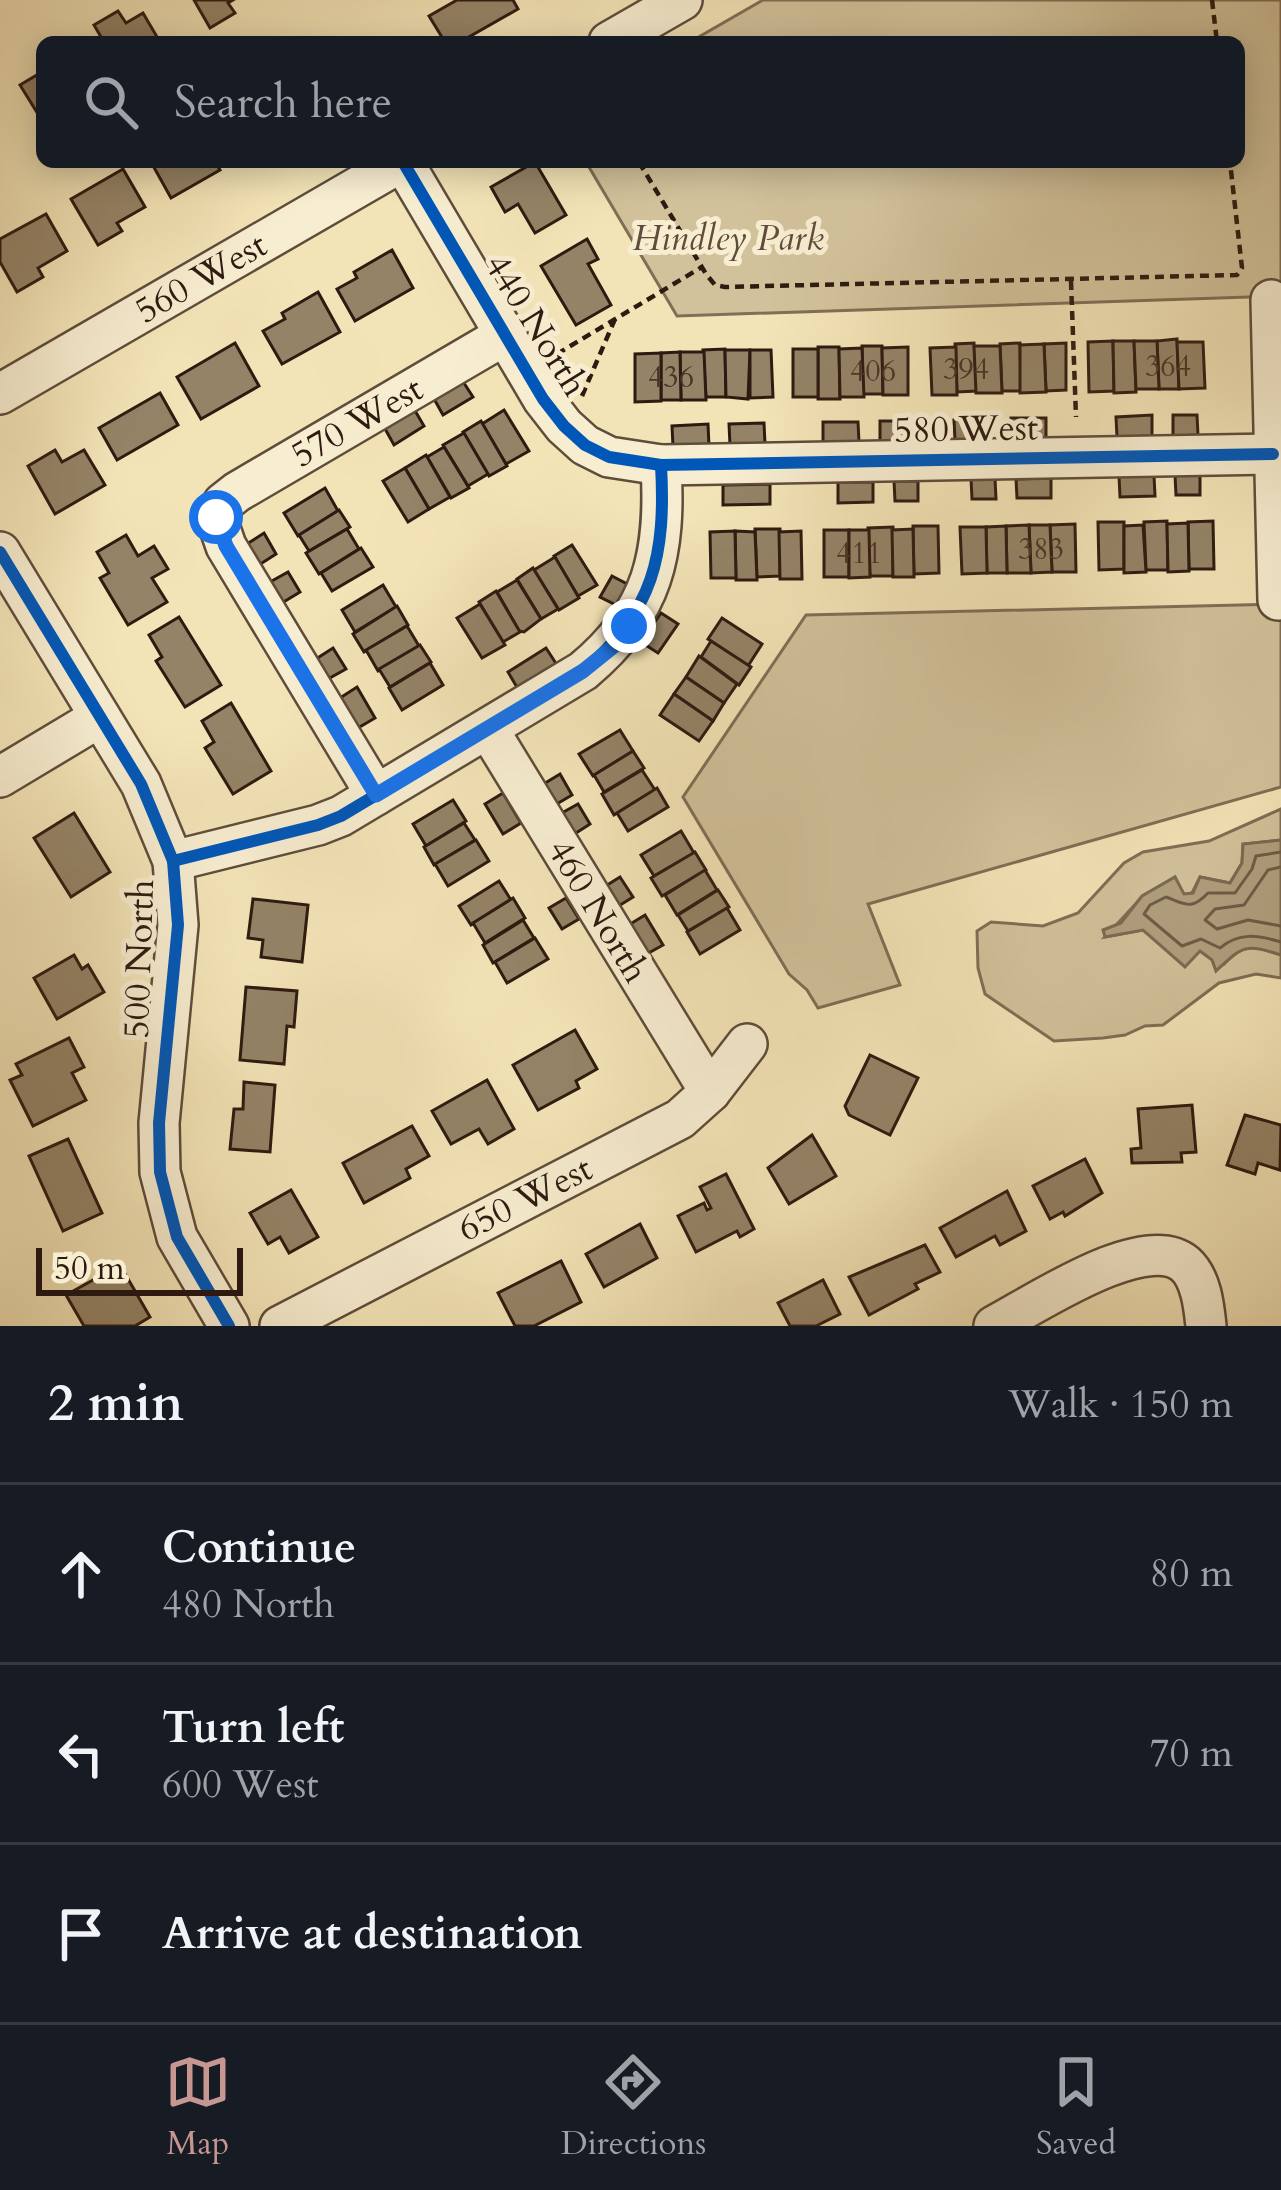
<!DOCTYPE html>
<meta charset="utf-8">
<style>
body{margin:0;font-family:Cardo,serif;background:#20242c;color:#f1f3f6}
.scale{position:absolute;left:36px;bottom:30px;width:207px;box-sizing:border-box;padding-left:12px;border:6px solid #2e1a10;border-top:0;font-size:33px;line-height:42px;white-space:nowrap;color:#2e1a10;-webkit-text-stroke:9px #f7edd0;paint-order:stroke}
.stop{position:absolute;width:36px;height:36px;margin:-27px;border:9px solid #1a73e8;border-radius:50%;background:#fff}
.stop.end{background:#1a73e8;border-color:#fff;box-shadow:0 3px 12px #0008}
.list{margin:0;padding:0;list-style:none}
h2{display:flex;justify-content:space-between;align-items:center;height:156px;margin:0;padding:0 48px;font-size:51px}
h2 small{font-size:39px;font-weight:400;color:#9ea1a6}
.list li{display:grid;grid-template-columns:78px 1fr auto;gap:36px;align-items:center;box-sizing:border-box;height:180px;padding:0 48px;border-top:3px solid #363941}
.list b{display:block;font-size:45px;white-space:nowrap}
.list p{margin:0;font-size:39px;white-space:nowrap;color:#9ea1a6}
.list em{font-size:39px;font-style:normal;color:#9ea1a6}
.icon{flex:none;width:66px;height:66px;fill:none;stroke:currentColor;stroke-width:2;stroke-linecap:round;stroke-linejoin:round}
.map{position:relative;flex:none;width:1281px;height:1326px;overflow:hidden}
.search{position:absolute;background:#171b24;box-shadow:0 6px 30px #0003;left:36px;right:36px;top:36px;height:132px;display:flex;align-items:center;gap:30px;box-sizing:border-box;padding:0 42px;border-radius:18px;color:#9ea1a6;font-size:45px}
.sheet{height:696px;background:#171b24}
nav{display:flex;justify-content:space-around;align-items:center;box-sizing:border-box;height:168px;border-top:3px solid #363941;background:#171b24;font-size:33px;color:#9ea1a6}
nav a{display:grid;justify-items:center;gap:6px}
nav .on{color:#c59692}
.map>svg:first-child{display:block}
.green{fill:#d2c29b;stroke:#806e56;stroke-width:3}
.water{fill:#b09f7e;stroke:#7c6a52;stroke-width:3}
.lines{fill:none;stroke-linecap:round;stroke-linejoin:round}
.shore{stroke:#6f5c47;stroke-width:3}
.building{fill:#948367;stroke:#2e1a10;stroke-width:3}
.minor-casing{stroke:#5f4c3a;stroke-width:44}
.path{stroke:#2e1a10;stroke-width:4.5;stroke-dasharray:9 6;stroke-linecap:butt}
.minor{stroke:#f7edd0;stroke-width:39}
.cycleway-casing{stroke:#f7edd0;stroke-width:20}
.cycleway{stroke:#0057b8;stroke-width:12}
.route{stroke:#1a73e8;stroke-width:15}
.labels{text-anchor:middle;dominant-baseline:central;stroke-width:10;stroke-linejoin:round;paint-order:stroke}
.number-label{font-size:30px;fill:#483426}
.park-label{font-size:36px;font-style:italic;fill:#5f4c3a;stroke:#f7edd0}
.street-label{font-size:36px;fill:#2e1a10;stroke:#f7edd0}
</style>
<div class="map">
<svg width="1281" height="1326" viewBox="0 0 1281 1326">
<rect width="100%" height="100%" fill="#f3e4b7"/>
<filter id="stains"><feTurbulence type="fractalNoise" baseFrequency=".00167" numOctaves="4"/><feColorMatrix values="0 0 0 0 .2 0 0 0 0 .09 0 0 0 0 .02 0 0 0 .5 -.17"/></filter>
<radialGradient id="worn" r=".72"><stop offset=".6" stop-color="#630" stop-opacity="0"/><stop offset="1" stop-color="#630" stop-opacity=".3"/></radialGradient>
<g class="green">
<polygon points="763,0 1281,0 1281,296 677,316 586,162 1239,162 1239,42 690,42"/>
<polygon points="1281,604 1281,787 868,904 900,985 818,1008 807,990 789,974 683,797 806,615"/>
<path d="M1281,809V840L1243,844L1242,863L1230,883L1200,877L1192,893L1183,895L1175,877L1143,896L1105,937L1143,930L1162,945L1191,957L1200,951L1224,964C1244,942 1254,946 1281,955V978L1256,974L1219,983L1163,1025L1145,1026L1125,1035L1103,1038L1054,1041L985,994L978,968L977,931L991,922L1043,926L1078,913L1124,863L1143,852L1209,841Z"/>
</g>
<path class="water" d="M1281,840V955C1244,943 1243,946 1216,971L1212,960L1200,951L1185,967L1143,930L1105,937L1103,930L1121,923L1142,896L1175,877L1184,894L1193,893L1200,877L1230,883L1242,863L1243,844Z"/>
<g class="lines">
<g class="shore">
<path d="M1281,852L1256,856L1252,869L1235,893H1208C1191,911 1185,904 1166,897L1150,905L1144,914L1182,946L1201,939L1220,948C1239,932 1257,935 1281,942"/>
<polyline points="1281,867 1268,870 1244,905 1215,909 1205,920 1217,929 1248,920 1281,926"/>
</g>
</g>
<g class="building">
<polygon points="194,0 233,0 228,3 235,13 210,28"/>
<polygon points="457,0 513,0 518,9 460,42 445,42 429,16"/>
<polygon points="118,11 126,23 143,13 160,42 104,42 94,25"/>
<polygon points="42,72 42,112 38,114 20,85"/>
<polygon points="151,162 215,162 220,170 171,198"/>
<polygon points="535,162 566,215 535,233 518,204 505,212 491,187"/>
<polygon points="123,169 145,207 117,223 122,231 98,245 71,199"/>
<polygon points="46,214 67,251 38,268 43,277 17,292 0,262 0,239"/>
<polygon points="587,239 598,259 588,264 611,305 576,325 541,266"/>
<polygon points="392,250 413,288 355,321 337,289 357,278 354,272"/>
<polygon points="318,292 340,332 282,364 263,331 285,319 282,313"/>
<polygon points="1177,339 1179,389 1159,389 1157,341"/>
<polygon points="1113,341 1114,391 1089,392 1088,342"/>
<polygon points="1113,341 1134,341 1136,392 1114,393"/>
<polygon points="1134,341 1157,341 1159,389 1136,389"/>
<polygon points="1177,342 1203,342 1205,388 1179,389"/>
<polygon points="235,343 259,386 201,419 177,377"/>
<polygon points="974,343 977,391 957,392 955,344"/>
<polygon points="1020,343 1021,391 1002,391 1000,344"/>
<polygon points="1066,343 1066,390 1046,391 1044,344"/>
<polygon points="1044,344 1046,392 1020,393 1020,345"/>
<polygon points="862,346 882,346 883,394 863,394"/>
<polygon points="974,346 1000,346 1002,393 976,393"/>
<polygon points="818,347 839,347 840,399 818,399"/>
<polygon points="908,347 908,395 883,395 882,348"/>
<polygon points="956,347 957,395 932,395 930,348"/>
<polygon points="862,348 864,397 840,397 839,349"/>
<polygon points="725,349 726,397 706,397 703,350"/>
<rect x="793" y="349" width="25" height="48"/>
<polygon points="725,350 750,350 748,399 726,397"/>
<polygon points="750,350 771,350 773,397 750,398"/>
<polygon points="680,352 704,352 706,400 681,400"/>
<polygon points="680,352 681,400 661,400 661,353"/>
<polygon points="661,353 661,401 635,402 635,354"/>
<polygon points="462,380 473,397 443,415 433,397"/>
<polygon points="160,393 178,425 117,460 99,428"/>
<polygon points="414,409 424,426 394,445 384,427"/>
<polygon points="504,410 529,451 506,464 482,424"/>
<polygon points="1152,415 1152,436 1117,437 1116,417"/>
<polygon points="1173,415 1197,415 1198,435 1173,436"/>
<polygon points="1011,418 1046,418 1046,438 1011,439"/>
<polygon points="989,419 989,440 955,440 954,420"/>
<polygon points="481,421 507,466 489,476 463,432"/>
<polygon points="880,421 903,421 904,442 880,442"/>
<polygon points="823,422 858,422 859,442 823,443"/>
<polygon points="764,423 765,444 730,445 729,424"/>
<polygon points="708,424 709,446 673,447 672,426"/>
<polygon points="464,433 488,474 468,486 443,445"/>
<polygon points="444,447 469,488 451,498 427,457"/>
<polygon points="55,450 62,462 84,450 105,485 55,514 28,466"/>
<polygon points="426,455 450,497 429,509 405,468"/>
<polygon points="405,468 429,509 408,522 383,481"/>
<polygon points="1200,474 1200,495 1176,495 1175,475"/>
<polygon points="1119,476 1154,476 1155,496 1120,497"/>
<polygon points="995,478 996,499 972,499 971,479"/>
<polygon points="1051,478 1051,498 1017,498 1016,479"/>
<polygon points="894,481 918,481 918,501 895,501"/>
<polygon points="838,482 873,482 873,502 838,503"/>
<polygon points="770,484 770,504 723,505 723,485"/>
<polygon points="325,488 338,511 298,536 284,513"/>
<polygon points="339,510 350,527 309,551 299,535"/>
<polygon points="1167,521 1168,570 1146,570 1144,522"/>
<polygon points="1213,521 1214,569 1189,569 1188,522"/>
<polygon points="1098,522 1124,522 1124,569 1099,570"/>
<polygon points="1188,523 1189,571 1168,572 1167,524"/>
<polygon points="1075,524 1076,572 1052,572 1050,525"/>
<polygon points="1029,525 1050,525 1052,572 1031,573"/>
<polygon points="1029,525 1031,573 1007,573 1006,526"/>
<polygon points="1143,525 1146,572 1124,573 1124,526"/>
<polygon points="913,526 938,526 939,573 914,574"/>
<polygon points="1006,526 1007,573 987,573 986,527"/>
<polygon points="893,527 893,576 870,576 868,528"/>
<polygon points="960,527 986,527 987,573 962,574"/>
<polygon points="347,529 359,549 319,574 306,553"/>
<polygon points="755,529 780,529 780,576 757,577"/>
<polygon points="913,529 914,577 893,577 892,530"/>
<rect x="824" y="530" width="25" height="47"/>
<polygon points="849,530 869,530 870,577 849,578"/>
<polygon points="735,531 755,532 757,580 736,580"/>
<polygon points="735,531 736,578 711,578 710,532"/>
<polygon points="801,531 802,579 780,579 779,532"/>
<polygon points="264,533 276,554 259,565 247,544"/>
<polygon points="126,535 138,556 154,546 168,569 152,578 167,602 128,625 100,578 109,573 97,552"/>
<polygon points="572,545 597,585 578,596 554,556"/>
<polygon points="361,548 373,567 332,591 321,573"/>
<polygon points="555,557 579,598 559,610 534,570"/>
<polygon points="533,568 558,609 541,619 517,579"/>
<polygon points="288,572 300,592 282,603 270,582"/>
<polygon points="612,576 629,585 618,606 600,597"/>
<polygon points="517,580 541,619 524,632 519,631 497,592"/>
<polygon points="383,585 396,607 355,632 342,610"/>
<polygon points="496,591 520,632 503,642 479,602"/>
<polygon points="480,604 505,645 482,658 457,618"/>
<polygon points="397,606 408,625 364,652 353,634"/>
<polygon points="661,613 678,624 658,653 641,642"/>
<polygon points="179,617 221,685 185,707 156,661 162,657 149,635"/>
<polygon points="722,618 762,644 748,666 708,639"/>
<polygon points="407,626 419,646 378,671 366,650"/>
<polygon points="711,641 751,667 739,685 701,657"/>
<polygon points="420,645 431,662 390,687 379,669"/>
<polygon points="333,648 346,669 328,679 316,659"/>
<polygon points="546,648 557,665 518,689 508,672"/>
<polygon points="699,656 737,684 724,703 686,677"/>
<polygon points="430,663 443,685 402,710 389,688"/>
<polygon points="686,677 724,703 713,721 674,694"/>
<polygon points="357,687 375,718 358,728 340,698"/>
<polygon points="674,694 713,721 699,741 660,715"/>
<polygon points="231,703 271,771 233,794 205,748 214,742 202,721"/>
<polygon points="620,730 633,751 593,776 579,754"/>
<polygon points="633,751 644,768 604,792 594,775"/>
<polygon points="642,770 655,790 614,815 602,794"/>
<polygon points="560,774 572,795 555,805 542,785"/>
<polygon points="657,788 668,807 628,831 617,813"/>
<polygon points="503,793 521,823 503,834 485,804"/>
<polygon points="453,800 466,821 426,846 413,824"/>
<polygon points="578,804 590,824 573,835 560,814"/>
<polygon points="74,813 110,872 71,897 34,838"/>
<polygon points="464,823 475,840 434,865 424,847"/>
<polygon points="681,831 694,853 654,876 641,855"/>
<polygon points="476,840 489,861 448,886 435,864"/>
<polygon points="695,852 706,870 662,896 651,878"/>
<polygon points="705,870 717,890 677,915 665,895"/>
<polygon points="620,877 633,897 617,907 604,887"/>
<polygon points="499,881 511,900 471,925 459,906"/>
<polygon points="718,890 729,907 688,931 678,915"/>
<polygon points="513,898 525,918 485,943 473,923"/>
<polygon points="566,898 579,919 562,929 549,908"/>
<polygon points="253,899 308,905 302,962 261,957 263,940 248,938"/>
<polygon points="727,908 740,930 700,954 687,932"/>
<polygon points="645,915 663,945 645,955 627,926"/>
<polygon points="523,920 534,938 493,963 483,945"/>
<polygon points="535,938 548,959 507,983 495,962"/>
<polygon points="74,955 82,969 88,965 104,992 57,1019 34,978"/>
<polygon points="246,987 297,991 294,1027 287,1026 284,1064 240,1060"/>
<polygon points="575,1030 597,1069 576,1081 579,1088 538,1110 513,1065"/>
<polygon points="69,1038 84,1067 72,1073 86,1100 33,1126 10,1080 22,1075 16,1064"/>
<polygon points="870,1055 918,1078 890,1135 849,1115 845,1106"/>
<polygon points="487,1080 514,1129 488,1144 479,1129 451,1144 432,1111"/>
<polygon points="244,1082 275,1085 270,1152 230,1149 234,1109 243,1109"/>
<polygon points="1192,1105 1196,1152 1181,1153 1182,1162 1132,1163 1131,1149 1141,1148 1138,1109"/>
<polygon points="1245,1115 1281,1125 1280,1170 1258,1163 1255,1174 1227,1165"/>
<polygon points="412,1126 429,1156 406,1169 410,1178 364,1203 343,1163"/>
<polygon points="812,1135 836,1176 789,1204 768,1168"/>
<polygon points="68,1139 102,1213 63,1231 29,1156"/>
<polygon points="1085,1159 1102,1193 1065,1216 1063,1212 1050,1219 1033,1186"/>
<polygon points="726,1174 754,1229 740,1237 737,1231 696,1252 678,1216 704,1203 707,1210 711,1208 700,1187"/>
<polygon points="291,1190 318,1237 289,1253 280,1237 268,1244 250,1213"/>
<polygon points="1007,1191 1026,1231 1000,1245 995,1236 956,1257 940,1228"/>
<polygon points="640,1224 657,1258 604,1287 586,1254"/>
<polygon points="925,1245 940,1272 915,1284 918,1289 869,1315 849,1277"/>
<polygon points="561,1261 581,1302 534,1326 515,1326 498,1293"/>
<polygon points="120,1265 150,1317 135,1326 84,1326 66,1295"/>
<polygon points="823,1280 840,1314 816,1326 790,1326 778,1303"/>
</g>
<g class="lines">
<defs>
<g id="minor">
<polyline points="609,42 682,0"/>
<polyline points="403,162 543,399 564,426 585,445 609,457 661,465 1273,454"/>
<polyline points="1271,300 1278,600"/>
<polyline points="0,394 401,162"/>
<polyline points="0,552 141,784 173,861 178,925 159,1123 160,1172 177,1237 229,1326"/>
<polyline points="488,729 710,1092"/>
<polyline points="0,777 100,717"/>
<polyline points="376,795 226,546 216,517 223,503 237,492 505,335"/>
<path d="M173,861L318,825L341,816L583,671C654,612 666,554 661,465"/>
<polyline points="280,1326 680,1119 710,1092 747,1044"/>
<path d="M994,1326C1034,1305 1145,1230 1185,1264C1201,1278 1204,1306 1206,1326"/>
</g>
</defs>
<use href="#minor" class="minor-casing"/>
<g class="path">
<polyline points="1212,0 1217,42"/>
<polyline points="639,162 706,274 715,285 725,287 1237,275 1242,268 1230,162"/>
<polyline points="1071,281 1076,417"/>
<polyline points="557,354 702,267"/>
<polyline points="582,396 615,319"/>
</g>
<use href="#minor" class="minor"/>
<defs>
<g id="cycleway">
<polyline points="403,162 543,399 564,426 585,445 609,457 661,465 1273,454"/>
<polyline points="0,552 141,784 173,861 178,925 159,1123 160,1172 177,1237 229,1326"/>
<path d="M173,861L318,825L341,816L583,671C654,612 666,554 661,465"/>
</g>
</defs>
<use href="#cycleway" class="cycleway-casing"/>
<use href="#cycleway" class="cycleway"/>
</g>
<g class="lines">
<polyline class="route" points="216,517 226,546 376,795 583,671 614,646 629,626"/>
</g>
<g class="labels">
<g class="number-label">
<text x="1168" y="366">364</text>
<text x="966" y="369">394</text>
<text x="873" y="371">406</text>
<text x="671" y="377">436</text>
<text x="1041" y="549">383</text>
<text x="859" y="553">411</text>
</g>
<g class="park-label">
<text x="728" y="238">Hindley Park</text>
</g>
<g class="street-label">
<text transform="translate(201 278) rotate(-30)">560 West</text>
<text transform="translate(536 325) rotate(58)">440 North</text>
<text transform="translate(357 422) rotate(-30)">570 West</text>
<text transform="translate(966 429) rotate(-1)">580 West</text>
<text transform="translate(598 911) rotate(59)">460 North</text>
<text transform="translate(139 959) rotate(-88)">500 North</text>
<text transform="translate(525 1199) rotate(-27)">650 West</text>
</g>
</g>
<rect width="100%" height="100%" filter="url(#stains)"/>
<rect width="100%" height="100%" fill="url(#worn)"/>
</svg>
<div class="scale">50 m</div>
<div class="stop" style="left:216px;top:517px"></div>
<div class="stop end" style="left:629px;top:626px"></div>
<div class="search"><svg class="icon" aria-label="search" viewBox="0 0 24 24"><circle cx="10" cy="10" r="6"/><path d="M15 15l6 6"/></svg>Search here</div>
</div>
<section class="sheet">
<h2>2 min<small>Walk · 150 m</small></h2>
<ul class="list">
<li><svg class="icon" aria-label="ahead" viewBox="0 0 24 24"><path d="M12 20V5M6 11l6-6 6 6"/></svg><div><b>Continue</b><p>480 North</p></div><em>80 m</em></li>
<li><svg class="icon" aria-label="left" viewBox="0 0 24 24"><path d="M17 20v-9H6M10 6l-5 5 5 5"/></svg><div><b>Turn left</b><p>600 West</p></div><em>70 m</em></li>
<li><svg class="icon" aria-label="arrive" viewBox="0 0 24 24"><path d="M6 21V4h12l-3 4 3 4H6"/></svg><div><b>Arrive at destination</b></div></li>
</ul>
</section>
<nav>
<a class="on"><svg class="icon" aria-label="map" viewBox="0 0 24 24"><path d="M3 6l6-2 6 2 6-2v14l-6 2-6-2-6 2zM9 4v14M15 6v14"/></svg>Map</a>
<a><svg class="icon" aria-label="directions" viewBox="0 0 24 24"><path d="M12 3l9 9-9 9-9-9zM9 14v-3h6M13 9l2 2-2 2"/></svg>Directions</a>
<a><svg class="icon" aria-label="saved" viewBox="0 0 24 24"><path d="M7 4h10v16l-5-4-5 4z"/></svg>Saved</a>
</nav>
